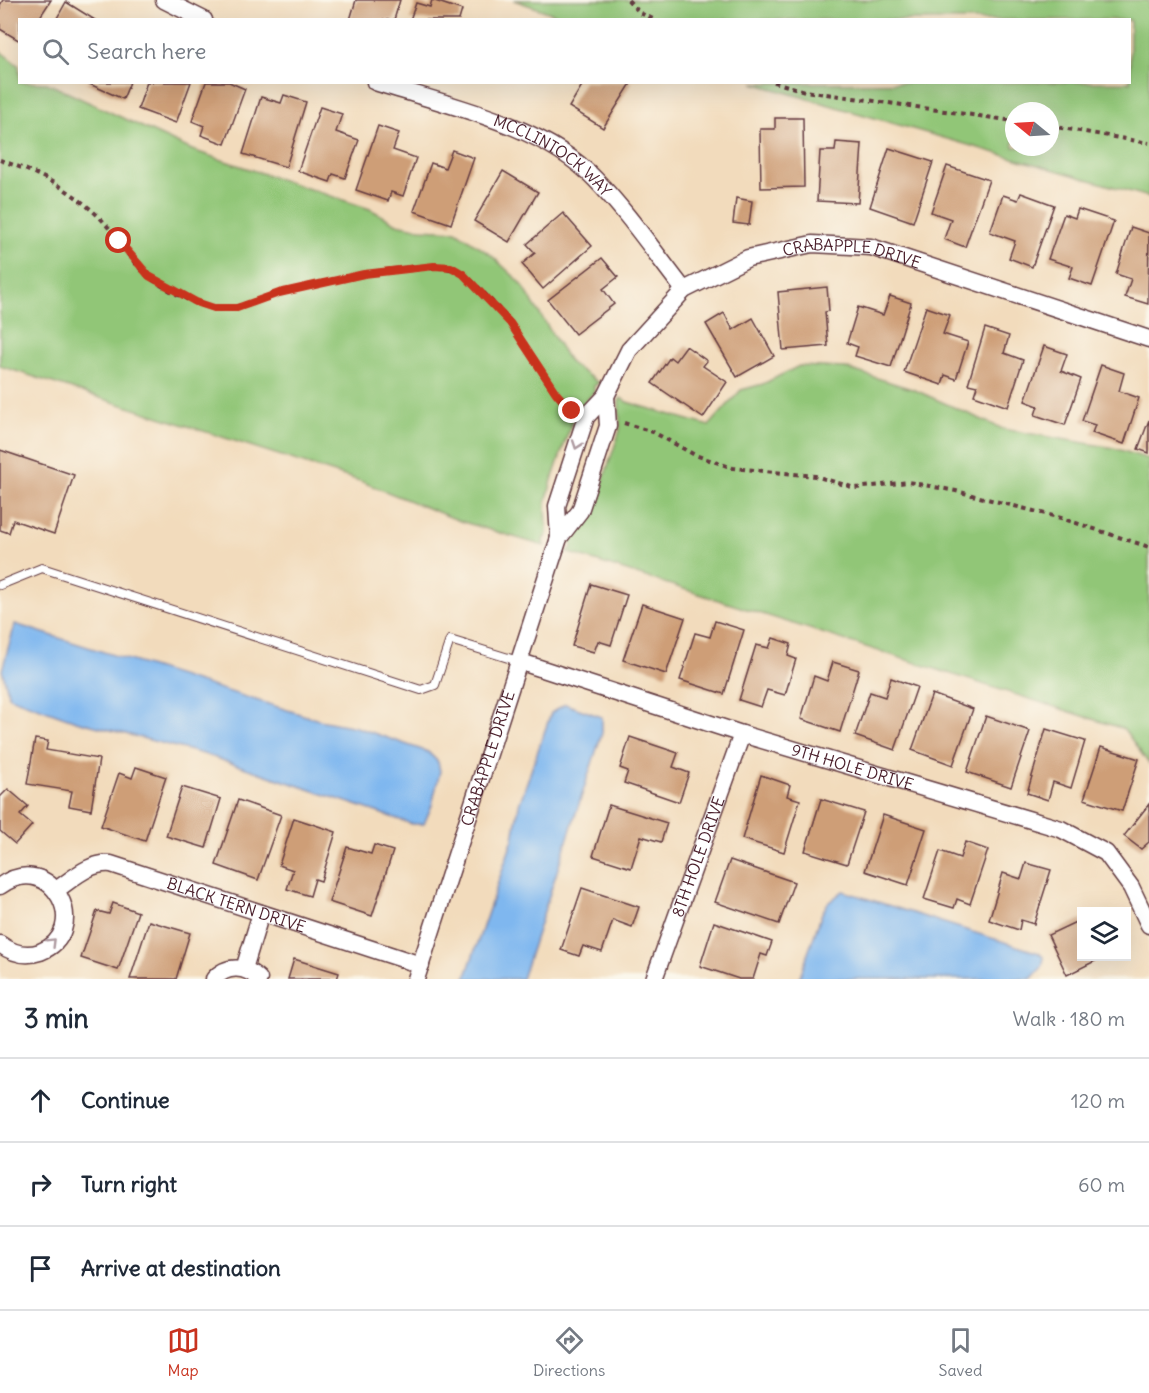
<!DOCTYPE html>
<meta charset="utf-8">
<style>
body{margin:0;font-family:Delius,sans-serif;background:#f2f2f3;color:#1f2937}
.controls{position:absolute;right:18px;bottom:18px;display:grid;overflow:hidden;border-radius:0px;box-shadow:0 6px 24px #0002}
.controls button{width:54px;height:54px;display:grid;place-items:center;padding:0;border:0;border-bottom:2px solid #e0e1e3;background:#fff;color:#1f2937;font:30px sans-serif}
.compass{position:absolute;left:1005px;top:102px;width:54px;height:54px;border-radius:50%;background:#fff;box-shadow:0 6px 24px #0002;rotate:288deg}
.stop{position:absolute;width:18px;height:18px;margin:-14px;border:4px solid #c8321e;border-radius:50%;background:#fff}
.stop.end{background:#c8321e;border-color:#fff;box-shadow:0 2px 6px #0008}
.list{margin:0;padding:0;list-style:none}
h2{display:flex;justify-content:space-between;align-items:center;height:78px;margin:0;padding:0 24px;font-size:26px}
h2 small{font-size:20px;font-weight:400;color:#747a83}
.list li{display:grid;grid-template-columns:39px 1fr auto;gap:18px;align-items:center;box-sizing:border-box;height:84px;padding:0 24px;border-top:2px solid #e0e1e3}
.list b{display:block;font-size:22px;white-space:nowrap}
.list em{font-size:20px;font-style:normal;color:#747a83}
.icon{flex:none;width:33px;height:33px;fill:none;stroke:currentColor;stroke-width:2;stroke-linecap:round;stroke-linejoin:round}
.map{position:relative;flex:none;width:1149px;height:979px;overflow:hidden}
.search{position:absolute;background:#fff;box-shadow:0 6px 24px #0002;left:18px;right:18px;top:18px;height:66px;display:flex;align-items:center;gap:15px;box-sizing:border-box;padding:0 21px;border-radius:0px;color:#747a83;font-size:22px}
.sheet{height:330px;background:#fff}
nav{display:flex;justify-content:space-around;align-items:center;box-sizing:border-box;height:84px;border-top:2px solid #e0e1e3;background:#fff;font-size:16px;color:#747a83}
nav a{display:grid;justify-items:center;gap:3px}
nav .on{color:#c8321e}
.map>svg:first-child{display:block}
.green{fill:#91c677;stroke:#6e7251;stroke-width:1.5;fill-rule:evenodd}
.water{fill:#7fb7ef;stroke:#646b8d;stroke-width:1.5}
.building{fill:#ce9e77}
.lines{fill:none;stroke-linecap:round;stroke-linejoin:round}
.service-casing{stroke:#633b41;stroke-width:10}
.minor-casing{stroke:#633b41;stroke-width:19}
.path{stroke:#633b41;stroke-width:4;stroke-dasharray:4.5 4.5;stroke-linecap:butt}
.service{stroke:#fff;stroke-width:8}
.minor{stroke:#fff;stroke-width:16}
.oneway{stroke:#ae9aa0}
.route{stroke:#c8321e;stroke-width:8}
.labels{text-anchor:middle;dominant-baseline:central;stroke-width:4.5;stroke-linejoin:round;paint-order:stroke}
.street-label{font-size:16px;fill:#4a1f2b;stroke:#fbf7ec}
</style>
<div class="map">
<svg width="1149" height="979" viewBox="0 0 1149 979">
<rect width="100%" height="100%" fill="#fbf7ec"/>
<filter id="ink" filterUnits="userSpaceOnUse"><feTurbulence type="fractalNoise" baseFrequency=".0167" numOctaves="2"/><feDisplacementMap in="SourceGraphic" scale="12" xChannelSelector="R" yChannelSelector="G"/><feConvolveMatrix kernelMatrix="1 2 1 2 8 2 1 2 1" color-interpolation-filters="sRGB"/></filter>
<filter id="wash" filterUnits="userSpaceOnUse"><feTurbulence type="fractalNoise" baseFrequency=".008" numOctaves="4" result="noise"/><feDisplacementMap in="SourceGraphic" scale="24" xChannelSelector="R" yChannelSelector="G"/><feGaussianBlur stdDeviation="1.35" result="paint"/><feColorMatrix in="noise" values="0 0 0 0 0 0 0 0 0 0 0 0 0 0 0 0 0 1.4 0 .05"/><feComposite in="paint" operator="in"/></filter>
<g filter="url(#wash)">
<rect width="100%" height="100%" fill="#f2dbbc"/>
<g class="green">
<path d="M514,0H1149V197L753,83L1130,82V20H571ZM1014,111H1050V147H1014Z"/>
<polygon points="0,51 19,66 20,82 47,83 192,150 370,209 397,224 421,229 456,231 491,255 521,283 570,363 599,383 594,386 594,392 575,413 552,480 546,503 547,534 543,540 544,546 460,521 360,481 0,366"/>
<polygon points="799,366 845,368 915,390 1003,429 1114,448 1149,459 1149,764 1124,729 567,552 572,548 571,542 592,514 620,430 619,401 621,398 627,402 709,426 741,390 763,384"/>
</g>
<g class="water">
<polygon points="15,624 319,720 356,727 428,752 438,762 440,771 432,805 424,824 412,824 207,755 76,721 9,697 2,670"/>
<polygon points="565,704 602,717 602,733 522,979 465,979 513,839 519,805 551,713"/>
<polygon points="843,891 1039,953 1044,958 1042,967 1031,979 799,979 822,913 828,903"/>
</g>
<g id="blocks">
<g class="building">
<polygon points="3,0 51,0 38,20 20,20 20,41 0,29 0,5"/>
<polygon points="356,0 400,0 394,20 350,20"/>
<polygon points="432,0 462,10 459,20 410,20 416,3 430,7"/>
<polygon points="66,2 95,20 56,20"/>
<polygon points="85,82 130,82 123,99"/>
<polygon points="147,82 191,82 176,123 138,109"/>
<polygon points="206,82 229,82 245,89 225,144 201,135 204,126 192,121"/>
<polygon points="584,82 632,82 603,128 569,107"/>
<polygon points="284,95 306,102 286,167 243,154 261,97 281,103"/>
<polygon points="320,107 342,114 336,132 359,140 345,178 333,174 330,182 298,171"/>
<polygon points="775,118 803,118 804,187 761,188 760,129 775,129"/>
<polygon points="378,126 399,133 393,150 416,158 403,196 391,192 388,201 356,190"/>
<polygon points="836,142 862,144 858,203 817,201 820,151 835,151"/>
<polygon points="889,148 933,162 913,222 870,207"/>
<polygon points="452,150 474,158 451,224 414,211 431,163 445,168"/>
<polygon points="947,166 989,180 965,247 944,239 951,219 931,212"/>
<polygon points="503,171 538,192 509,242 474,221"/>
<polygon points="1021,193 1054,205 1032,267 1009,258 1015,241 990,232 1003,195 1018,200"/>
<polygon points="736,198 752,201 749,225 733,223"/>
<polygon points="1078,209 1114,221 1092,286 1069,278 1073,267 1048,259 1064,214 1075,218"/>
<polygon points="563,213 592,246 543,289 522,264 535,253 527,244"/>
<polygon points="1131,227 1149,233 1148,304 1125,297 1131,279 1116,274"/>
<polygon points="602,258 618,277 603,289 614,304 575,334 548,300"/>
<polygon points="827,287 829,311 825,312 828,346 783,350 778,292"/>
<polygon points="890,296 911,303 891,367 855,356 858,347 847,343 858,307 883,315"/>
<polygon points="926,307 950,315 943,334 968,342 956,379 945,375 942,385 904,372"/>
<polygon points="724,313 733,330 753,318 774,356 737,377 706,324"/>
<polygon points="985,328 1009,336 1004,353 1023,360 1008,407 974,395 977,386 968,384"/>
<polygon points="686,346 707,361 703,366 727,382 703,418 652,383 670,357 675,361"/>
<polygon points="1044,346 1067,354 1061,371 1081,379 1065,425 1035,415 1038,406 1025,401"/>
<polygon points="1101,365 1124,373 1119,391 1139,398 1124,444 1092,433 1095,425 1082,421"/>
<polygon points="1149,420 1149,453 1138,449"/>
<polygon points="0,450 74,475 54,534 13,520 9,533 0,530"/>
<polygon points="591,584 627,595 611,645 598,641 594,652 572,646"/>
<polygon points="642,604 685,618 666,674 623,660"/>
<polygon points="715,621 744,630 724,694 680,680 695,633 710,637"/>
<polygon points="773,638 791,644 788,656 796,659 785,695 767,690 761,707 739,700 756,645 769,648"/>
<polygon points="833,662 859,670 840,732 801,719 814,676 827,681"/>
<polygon points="891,678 917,687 895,750 855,736 870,692 885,697"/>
<polygon points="932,694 973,709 953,765 912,750"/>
<polygon points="986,716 1030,731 1011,787 967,772"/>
<polygon points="1046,729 1085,741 1071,788 1053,782 1048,800 1027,793"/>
<polygon points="630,737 678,753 673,767 689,773 679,802 624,783 628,771 620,768"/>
<polygon points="35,739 48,741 46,750 99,759 91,810 69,806 72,791 27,784"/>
<polygon points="1101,747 1139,759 1122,811 1084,799"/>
<polygon points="136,767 166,777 145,841 101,826 119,773 132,778"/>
<polygon points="761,775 790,785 787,796 800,800 784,852 742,839"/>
<polygon points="182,787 221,799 206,848 166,836"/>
<polygon points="8,789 28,806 20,815 32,825 15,844 0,831 0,797"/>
<polygon points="821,799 864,812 847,864 805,851"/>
<polygon points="238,800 281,815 258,880 216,865"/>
<polygon points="1149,804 1149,842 1141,849 1124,836"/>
<polygon points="609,805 667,823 661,842 641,836 631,868 593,856"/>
<polygon points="883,815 926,829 908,885 865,871"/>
<polygon points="294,818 336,832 321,881 315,879 310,896 287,889 293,870 279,865"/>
<polygon points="965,842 988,850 970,904 957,899 954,908 924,899 940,851 960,858"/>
<polygon points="374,845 393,851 372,916 329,902 347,847 371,854"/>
<polygon points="730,860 794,882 779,924 715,902"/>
<polygon points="1026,863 1051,870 1034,924 1021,920 1019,930 989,920 1003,873 1021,879"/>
<polygon points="582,888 639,907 632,927 613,920 602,952 583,946 579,956 561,950"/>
<polygon points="113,903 138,912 118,970 81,958 97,911 109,914"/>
<polygon points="1082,919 1082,956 1105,956 1067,975 1048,935"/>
<polygon points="149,921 190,933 176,979 130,979"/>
<polygon points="714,922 772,942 767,956 761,954 753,979 739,979 700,966"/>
<polygon points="294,959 339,973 337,979 288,979"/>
</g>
</g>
</g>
<g filter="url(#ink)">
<use href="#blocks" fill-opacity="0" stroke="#633b41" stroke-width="1.5"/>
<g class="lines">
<defs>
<polyline id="service" points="0,585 42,568 421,690 435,685 450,640 518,661"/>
<g id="minor">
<polyline points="164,0 204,20"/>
<path id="s1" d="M375,82C446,105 543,124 595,179C628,213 655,253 684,290"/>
<path id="s2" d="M559,538L557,506L586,417L606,396L629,350L684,290L748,258L812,244L871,247L1149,339"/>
<path id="s3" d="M518,661L742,734L1061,829L1106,853L1131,887L1149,925"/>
<path d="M0,886C53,848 93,932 40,952C25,957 12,953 0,944"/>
<path id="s4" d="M56,890C73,879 89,862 111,864L421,965"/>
<polyline points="244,969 261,913"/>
<path d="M214,979C227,964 246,966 259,979"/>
<path id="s5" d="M416,979L559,538L580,511L608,426L606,396"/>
<path id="s6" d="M654,979L742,734"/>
</g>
</defs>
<use href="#service" class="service-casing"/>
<use href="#minor" class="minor-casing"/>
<g class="path">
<polyline points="628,0 640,13 655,20"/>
<polyline points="774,82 805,91 1014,121"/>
<polyline points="1050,126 1149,143"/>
<path d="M0,160C40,174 66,186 97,215C114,231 124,252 140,268C156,285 185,300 207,306C233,314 253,300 277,294C311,285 437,253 463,274C482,289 501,311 516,331C534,356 546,386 570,409"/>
<polyline points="624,423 653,432 695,455 733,468 815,476 855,488 908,482 956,491 1061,518 1149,547"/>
</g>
<use href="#service" class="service"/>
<use href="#minor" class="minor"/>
</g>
<defs><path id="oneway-chevron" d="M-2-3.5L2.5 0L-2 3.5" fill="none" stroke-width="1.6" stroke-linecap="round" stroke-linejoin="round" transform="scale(1.5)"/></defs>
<g class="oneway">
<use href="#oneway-chevron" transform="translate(577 445) rotate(109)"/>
<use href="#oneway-chevron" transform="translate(52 942) rotate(-45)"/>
</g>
</g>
<g class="lines" filter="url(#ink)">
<polyline class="route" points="119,241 149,276 196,302 214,308 237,308 279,293 364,274 434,266 451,267 463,274 510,323 556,393 572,411"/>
</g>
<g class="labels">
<g class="street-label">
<text stroke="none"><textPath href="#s1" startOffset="194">MCCLINTOCK WAY</textPath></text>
<text stroke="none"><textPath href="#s2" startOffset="465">CRABAPPLE DRIVE</textPath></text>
<text stroke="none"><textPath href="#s5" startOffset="232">CRABAPPLE DRIVE</textPath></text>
<text stroke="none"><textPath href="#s3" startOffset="351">9TH HOLE DRIVE</textPath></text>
<text stroke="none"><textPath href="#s6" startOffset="130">8TH HOLE DRIVE</textPath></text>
<text stroke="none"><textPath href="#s4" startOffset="194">BLACK TERN DRIVE</textPath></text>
</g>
</g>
</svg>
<div class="controls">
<button><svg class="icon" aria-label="layers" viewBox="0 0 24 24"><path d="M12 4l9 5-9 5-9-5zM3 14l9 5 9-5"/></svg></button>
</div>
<svg class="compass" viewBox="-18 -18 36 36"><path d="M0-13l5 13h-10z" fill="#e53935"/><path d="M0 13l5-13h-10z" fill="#747a83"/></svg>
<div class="stop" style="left:119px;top:241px"></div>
<div class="stop end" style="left:572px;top:411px"></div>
<div class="search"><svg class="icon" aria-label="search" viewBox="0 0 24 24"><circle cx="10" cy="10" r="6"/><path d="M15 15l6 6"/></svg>Search here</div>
</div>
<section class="sheet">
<h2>3 min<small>Walk · 180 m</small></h2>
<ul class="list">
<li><svg class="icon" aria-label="ahead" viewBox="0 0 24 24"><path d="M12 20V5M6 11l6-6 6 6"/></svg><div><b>Continue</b></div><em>120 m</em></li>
<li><svg class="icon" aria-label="right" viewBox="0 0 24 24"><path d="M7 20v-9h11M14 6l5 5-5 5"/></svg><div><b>Turn right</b></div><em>60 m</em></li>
<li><svg class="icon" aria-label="arrive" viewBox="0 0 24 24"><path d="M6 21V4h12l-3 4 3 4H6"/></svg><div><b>Arrive at destination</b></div></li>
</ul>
</section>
<nav>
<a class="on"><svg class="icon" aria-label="map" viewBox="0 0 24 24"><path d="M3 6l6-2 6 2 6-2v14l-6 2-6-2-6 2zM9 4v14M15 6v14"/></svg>Map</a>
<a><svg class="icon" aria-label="directions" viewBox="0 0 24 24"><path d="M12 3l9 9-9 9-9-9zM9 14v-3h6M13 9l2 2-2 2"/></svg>Directions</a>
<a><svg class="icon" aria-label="saved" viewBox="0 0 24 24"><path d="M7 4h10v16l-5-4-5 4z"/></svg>Saved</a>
</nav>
